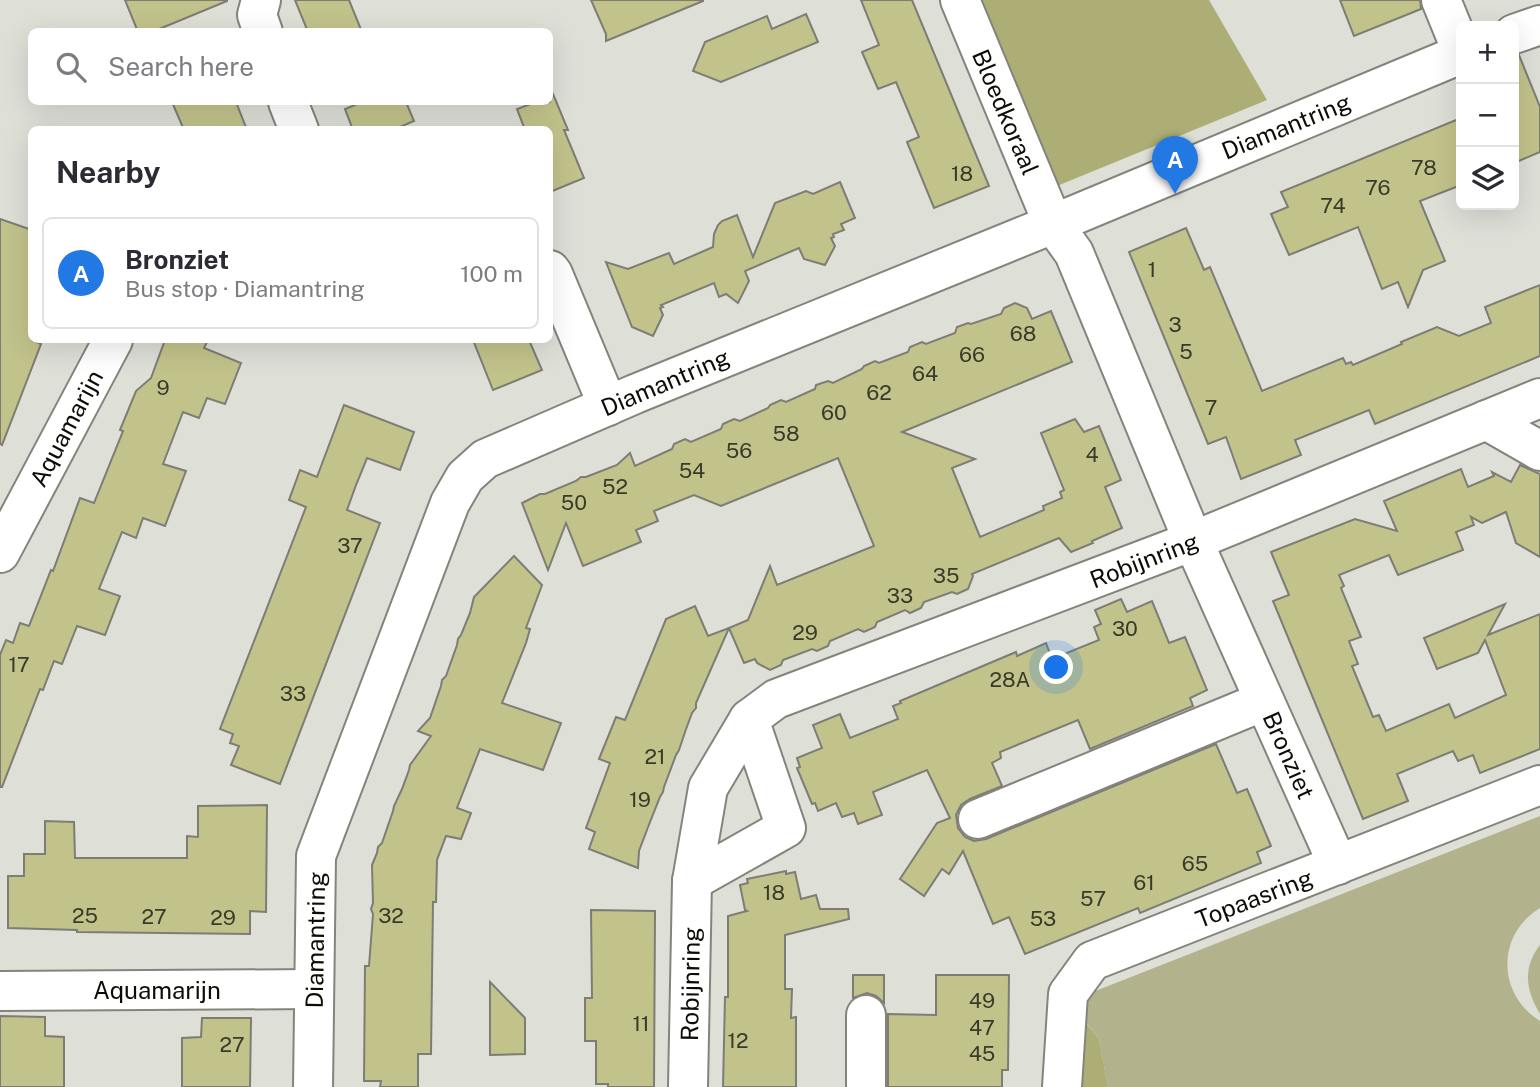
<!DOCTYPE html>
<meta charset="utf-8">
<style>
body{margin:0;font-family:"Public Sans",sans-serif;background:#f2f2f3;color:#2b2b33}
.controls{position:absolute;right:21px;top:21px;display:grid;overflow:hidden;border-radius:10px;box-shadow:0 7px 28px #0002}
.controls button{width:63px;height:63px;display:grid;place-items:center;padding:0;border:0;border-bottom:2px solid #e1e1e2;background:#fff;color:#2b2b33;font:35px sans-serif}
.you{position:absolute;left:1057px;top:668px;width:24px;height:24px;margin:-18px;border:5px solid #fff;border-radius:50%;background:#1a73e8;box-shadow:0 0 0 10px #1a73e833}
.badge{display:grid;place-items:center;width:46px;height:46px;border-radius:50%;background:#2379e4;color:#fff;font-size:23px;font-weight:700}
.pin{position:absolute;translate:-50% -58px;filter:drop-shadow(0 2px 4px #0008)}
.pin::after{content:'';position:absolute;top:37px;width:24px;height:21px;background:inherit;clip-path:polygon(0 0,100% 0,50% 100%)}
.list{margin:0;padding:0;list-style:none}
h2{display:flex;justify-content:space-between;align-items:center;height:91px;margin:0;padding:0 28px;font-size:30px}
h2 small{font-size:23px;font-weight:400;color:#7c7c81}
.list li{display:grid;grid-template-columns:46px 1fr auto;gap:21px;align-items:center;box-sizing:border-box;height:112px;margin:0 14px 14px;padding:0 14px;border:2px solid #e1e1e2;border-radius:10px}
.list b{display:block;font-size:26px;white-space:nowrap}
.list p{margin:0;font-size:23px;white-space:nowrap;color:#7c7c81}
.list em{font-size:23px;font-style:normal;color:#7c7c81}
.icon{flex:none;width:38px;height:38px;fill:none;stroke:currentColor;stroke-width:2;stroke-linecap:round;stroke-linejoin:round}
.map{position:relative;flex:none;width:1540px;height:1087px;overflow:hidden}
.search{position:absolute;background:#fff;box-shadow:0 7px 28px #0002;left:28px;top:28px;width:525px;height:77px;display:flex;align-items:center;gap:18px;box-sizing:border-box;padding:0 24px;border-radius:10px;color:#7c7c81;font-size:26px}
.panel{position:absolute;background:#fff;box-shadow:0 7px 28px #0002;left:28px;top:126px;width:525px;height:217px;border-radius:10px}
.map>svg:first-child{display:block}
.green{fill:#b2b38c}
.forest{fill:#adae76}
.building{fill:#c2c38b;stroke:#7d7d76;stroke-width:2}
.lines{fill:none;stroke-linecap:round;stroke-linejoin:round}
.minor-casing{stroke:#84847d;stroke-width:42}
.minor{stroke:#fff;stroke-width:38}
.labels{text-anchor:middle;dominant-baseline:central;stroke-width:6;stroke-linejoin:round;paint-order:stroke}
.number-label{font-size:21px;fill:#3a3a2a}
.street-label{font-size:24px;fill:#0c0c09;stroke:#fffffe}
</style>
<div class="map">
<svg width="1540" height="1087" viewBox="0 0 1540 1087">
<rect width="100%" height="100%" fill="#dedfd7"/>
<g class="green">
<path d="M1540,816V908C1496,935 1497,994 1540,1021V1087H1108L1099,1039L1070,1001Z"/>
<path d="M1540,945V1014C1526,991 1522,968 1540,945Z"/>
</g>
<g class="forest">
<polygon points="979,0 1209,0 1267,100 1052,188"/>
<polygon points="1075,1009 1099,1039 1108,1087 1074,1087"/>
</g>
<g class="building">
<polygon points="125,0 227,0 227,1 152,32 138,32"/>
<polygon points="295,0 349,0 362,32 308,32"/>
<polygon points="591,0 703,0 703,1 606,41 606,34"/>
<polygon points="861,0 912,0 989,186 934,208 907,142 919,137 896,82 878,89 862,52 879,45"/>
<polygon points="1340,0 1420,0 1421,9 1354,36"/>
<polygon points="806,14 818,42 721,82 693,71 705,42 767,16 772,29"/>
<polygon points="1514,55 1519,55 1540,107 1540,152 1514,163"/>
<polygon points="553,94 568,130 564,130 584,178 550,192 550,130 525,130 517,109 536,102 550,102 550,96"/>
<polygon points="172,102 236,102 247,130 184,130"/>
<polygon points="362,102 406,102 414,121 393,130 353,130 345,109"/>
<polygon points="1461,118 1461,185 1420,201 1445,261 1423,270 1408,307 1398,282 1382,289 1358,227 1289,255 1271,214 1288,207 1281,192"/>
<polygon points="840,182 855,218 841,224 844,230 833,234 834,237 831,238 835,246 825,265 804,259 799,248 745,271 749,281 738,303 726,294 719,297 714,283 661,305 663,307 660,308 663,315 653,336 632,327 606,262 628,269 669,253 674,264 713,247 714,234 718,225 722,221 737,215 753,257 775,203 806,191 813,194"/>
<polygon points="0,219 32,230 32,340 41,344 2,445 0,444"/>
<polygon points="1186,228 1204,270 1210,267 1262,391 1343,358 1346,364 1351,362 1353,365 1402,344 1401,342 1437,327 1459,336 1491,323 1485,307 1540,285 1540,356 1375,424 1369,410 1295,440 1301,455 1241,479 1226,437 1208,444 1129,252"/>
<polygon points="1015,303 1027,308 1032,319 1051,311 1072,362 902,432 975,459 952,468 980,537 1044,510 1043,506 1062,498 1060,492 1064,490 1041,433 1075,419 1084,432 1099,426 1121,480 1105,487 1122,528 1092,541 1093,543 1071,552 1059,538 972,574 973,576 968,589 957,594 952,592 924,602 921,608 910,613 905,610 877,622 875,627 864,632 858,629 830,641 828,646 817,651 812,649 783,660 781,665 770,670 757,663 755,659 744,663 729,628 748,620 770,566 777,585 874,546 838,458 721,506 694,495 654,511 658,521 636,530 641,542 583,566 566,523 548,570 522,503 540,494 545,494 576,481 581,477 586,477 617,465 630,453 635,466 672,449 674,444 685,439 691,442 721,429 723,424 734,419 740,421 768,408 770,405 781,400 786,402 815,389 816,385 828,381 833,383 862,369 864,366 875,361 879,363 908,352 910,347 922,342 926,344 955,333 957,327 968,323 971,324 1001,314 1004,308"/>
<polygon points="165,340 208,340 204,348 241,363 225,404 207,398 199,418 183,412 163,464 186,471 165,526 143,518 136,538 122,532 99,589 120,596 105,635 77,626 62,664 54,661 43,690 40,689 2,787 0,787 0,655 6,640 13,643 20,623 29,626 51,570 53,571 80,498 94,503 123,431 120,430 136,391 151,378"/>
<polygon points="473,340 529,340 542,370 493,390"/>
<polygon points="344,405 414,432 400,470 367,458 356,485 347,510 380,523 280,784 231,765 239,746 230,743 233,734 220,729 306,507 289,500 300,470 317,477"/>
<polygon points="1520,465 1540,474 1540,557 1516,543 1506,512 1482,523 1471,517 1474,525 1456,532 1463,550 1398,575 1389,555 1339,575 1344,586 1341,588 1361,637 1349,641 1358,664 1352,666 1373,717 1379,715 1386,731 1449,704 1455,718 1506,695 1485,640 1478,653 1437,669 1424,638 1505,604 1488,635 1540,614 1540,749 1480,773 1473,755 1458,761 1453,751 1397,774 1408,801 1363,819 1273,601 1289,595 1271,552 1355,519 1397,531 1384,501 1461,469 1468,487 1494,476 1492,472 1511,482"/>
<polygon points="514,556 542,585 526,628 530,629 526,643 502,703 561,723 543,770 480,749 457,808 471,813 461,839 446,836 437,860 436,902 433,902 431,1054 418,1054 418,1087 380,1087 381,1081 364,1081 365,966 369,966 373,914 371,909 373,903 372,865 377,853 378,847 382,843 393,811 394,806 402,789 409,770 410,765 431,736 418,731 430,718 441,686 442,680 446,676 457,645 458,639 461,635 470,613 474,597"/>
<polygon points="1121,599 1127,612 1152,601 1169,643 1185,637 1207,690 1190,698 1193,706 1090,749 1078,720 1000,752 1001,758 992,763 1002,786 970,799 961,805 956,815 958,828 965,837 974,841 986,839 1216,744 1237,793 1247,789 1271,846 1257,852 1261,863 1140,913 1138,908 1025,954 1009,917 993,924 963,851 949,874 942,869 924,896 900,879 937,823 950,818 927,770 873,792 882,815 858,824 854,813 842,817 836,803 818,811 815,803 812,804 797,768 800,767 797,758 822,748 813,725 840,714 850,738 898,719 893,706 901,703 900,701 1016,652 1017,656 1046,643 1052,659 1099,640 1094,627 1101,624 1095,610"/>
<polygon points="695,606 708,636 729,628 696,703 696,708 692,713 685,732 679,750 676,755 664,787 663,792 660,797 650,822 639,851 638,868 589,849 595,832 586,828 610,763 599,759 616,717 625,720 666,619"/>
<polygon points="267,805 266,912 250,911 250,934 77,932 77,930 8,928 8,876 24,876 24,854 45,854 45,821 74,822 75,858 187,858 187,836 198,837 198,806"/>
<polygon points="786,871 786,874 795,872 801,899 816,895 820,909 848,909 849,919 785,935 785,989 792,989 791,1018 796,1017 796,1087 723,1087 725,997 728,997 728,916 747,911 745,910 740,885 748,883 747,879"/>
<polygon points="591,910 655,911 654,1087 608,1087 608,1084 596,1084 596,1041 585,1041 585,998 592,998"/>
<polygon points="853,975 884,975 884,1003 876,996 867,993 853,998"/>
<polygon points="936,975 1009,975 1008,1070 1002,1070 1002,1087 888,1087 888,1014 936,1015"/>
<polygon points="490,982 525,1018 525,1054 490,1055"/>
<polygon points="0,1016 45,1017 45,1036 64,1037 64,1087 0,1087"/>
<polygon points="202,1018 251,1018 250,1087 182,1087 182,1038 201,1037"/>
</g>
<g class="lines">
<defs>
<g id="minor">
<polyline points="261,0 257,15 263,32"/>
<polyline points="960,0 1053,224 1074,253 1193,541 1338,865"/>
<polyline points="1441,0 1461,49"/>
<polyline points="1514,34 1540,25"/>
<polyline points="288,102 299,130"/>
<polyline points="550,270 553,274 608,406"/>
<polyline points="1486,420 1540,451"/>
<polyline points="0,553 113,340"/>
<polyline points="978,819 1264,701"/>
<polyline points="692,881 786,828 749,719"/>
<polyline points="0,991 314,989"/>
<polyline points="866,1015 866,1087"/>
<polyline points="313,1087 316,856 450,503 465,477 485,459 635,394 1053,224 1461,54"/>
<polyline points="688,1087 692,881 708,788 749,719 776,699 1193,541 1540,398"/>
<polyline points="1062,1087 1068,994 1092,961 1540,785"/>
</g>
</defs>
<use href="#minor" class="minor-casing"/>
<use href="#minor" class="minor"/>
</g>
<g class="labels">
<g class="number-label">
<text x="1424" y="167">78</text>
<text x="962" y="173">18</text>
<text x="1378" y="187">76</text>
<text x="1333" y="205">74</text>
<text x="1152" y="269">1</text>
<text x="1175" y="324">3</text>
<text x="1023" y="333">68</text>
<text x="1186" y="351">5</text>
<text x="972" y="354">66</text>
<text x="925" y="373">64</text>
<text x="163" y="387">9</text>
<text x="879" y="392">62</text>
<text x="1211" y="407">7</text>
<text x="834" y="412">60</text>
<text x="786" y="433">58</text>
<text x="739" y="450">56</text>
<text x="1092" y="454">4</text>
<text x="692" y="470">54</text>
<text x="615" y="486">52</text>
<text x="574" y="502">50</text>
<text x="350" y="545">37</text>
<text x="946" y="575">35</text>
<text x="900" y="595">33</text>
<text x="1125" y="628">30</text>
<text x="805" y="632">29</text>
<text x="19" y="664">17</text>
<text x="1010" y="679">28A</text>
<text x="293" y="693">33</text>
<text x="655" y="756">21</text>
<text x="640" y="799">19</text>
<text x="1195" y="863">65</text>
<text x="1144" y="882">61</text>
<text x="774" y="892">18</text>
<text x="1093" y="898">57</text>
<text x="85" y="915">25</text>
<text x="391" y="915">32</text>
<text x="154" y="916">27</text>
<text x="223" y="917">29</text>
<text x="1043" y="918">53</text>
<text x="982" y="1000">49</text>
<text x="641" y="1023">11</text>
<text x="982" y="1027">47</text>
<text x="738" y="1040">12</text>
<text x="232" y="1044">27</text>
<text x="982" y="1053">45</text>
</g>
<g class="street-label">
<text transform="translate(1006 112) rotate(67)">Bloedkoraal</text>
<text transform="translate(1286 126) rotate(-22)">Diamantring</text>
<text transform="translate(665 382) rotate(-23)">Diamantring</text>
<text transform="translate(66 428) rotate(-62)">Aquamarijn</text>
<text transform="translate(1144 560) rotate(-21)">Robijnring</text>
<text transform="translate(1289 755) rotate(66)">Bronziet</text>
<text transform="translate(1254 898) rotate(-21)">Topaasring</text>
<text transform="translate(315 940) rotate(-89)">Diamantring</text>
<text transform="translate(690 984) rotate(-89)">Robijnring</text>
<text x="157" y="990">Aquamarijn</text>
</g>
</g>
</svg>
<div class="controls">
<button>+</button>
<button>−</button>
<button><svg class="icon" aria-label="layers" viewBox="0 0 24 24"><path d="M12 4l9 5-9 5-9-5zM3 14l9 5 9-5"/></svg></button>
</div>
<div class="you"></div>
<div class="pin badge" style="left:1175px;top:194px">A</div>
<div class="search"><svg class="icon" aria-label="search" viewBox="0 0 24 24"><circle cx="10" cy="10" r="6"/><path d="M15 15l6 6"/></svg>Search here</div>
<section class="panel">
<h2>Nearby<small></small></h2>
<ul class="list">
<li><span class="badge">A</span><div><b>Bronziet</b><p>Bus stop · Diamantring</p></div><em>100 m</em></li>
</ul>
</section>
</div>
